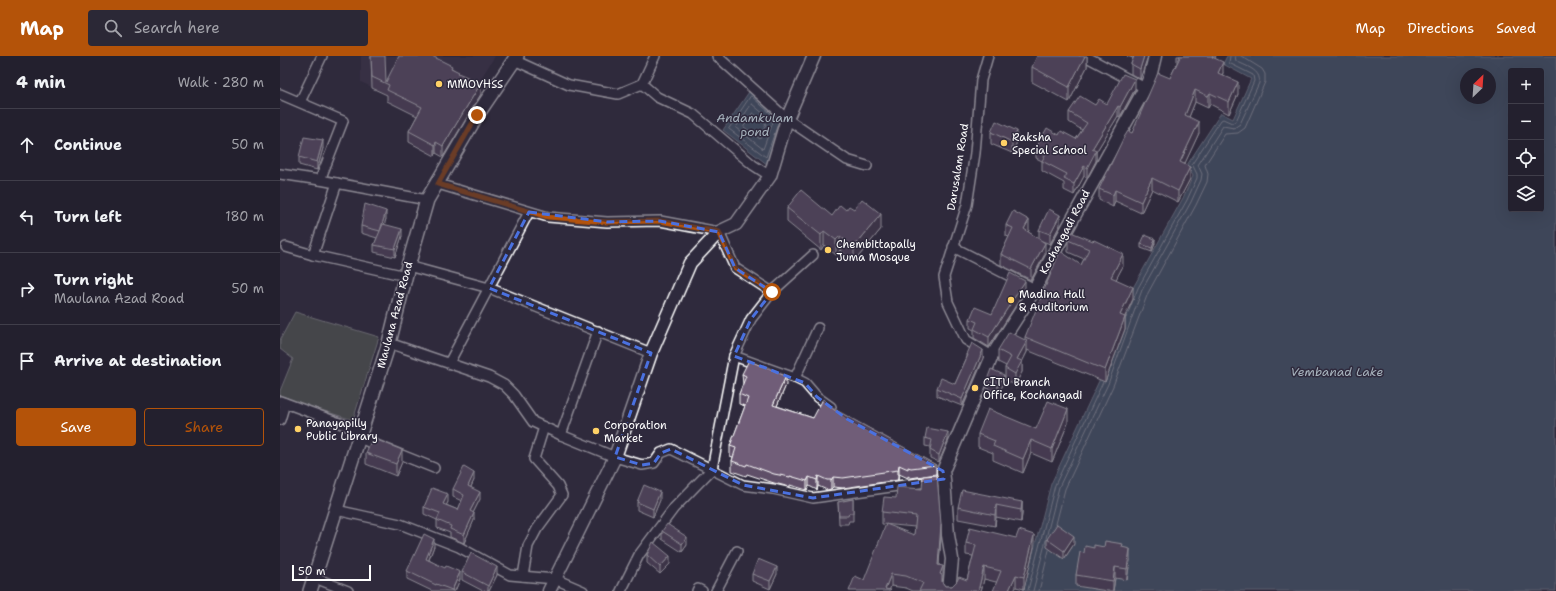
<!DOCTYPE html>
<meta charset="utf-8">
<style>
body{margin:0;font-family:"Shantell Sans",sans-serif;background:#2b2836;color:#f1f3f6}
.controls{position:absolute;right:12px;top:12px;display:grid;overflow:hidden;border-radius:4px;box-shadow:0 4px 16px #0002}
.controls button{width:36px;height:36px;display:grid;place-items:center;padding:0;border:0;border-bottom:1px solid #403e4a;background:#23202e;color:#f1f3f6;font:20px sans-serif}
.compass{position:absolute;left:1180px;top:12px;width:36px;height:36px;border-radius:50%;background:#23202e;box-shadow:0 4px 16px #0002;rotate:25deg}
.scale{position:absolute;left:12px;bottom:10px;width:79px;box-sizing:border-box;padding-left:4px;border:2px solid #fff;border-top:0;font-size:11px;line-height:14px;white-space:nowrap;color:#fff;-webkit-text-stroke:3px #2f2a3d;paint-order:stroke}
.stop{position:absolute;width:12px;height:12px;margin:-9px;border:3px solid #b45309;border-radius:50%;background:#fff}
.stop.end{background:#b45309;border-color:#fff;box-shadow:0 1px 4px #0008}
.list{margin:0;padding:0;list-style:none}
h2{display:flex;justify-content:space-between;align-items:center;height:52px;margin:0;padding:0 16px;font-size:17px}
h2 small{font-size:13px;font-weight:400;color:#a3a3aa}
.list li{display:grid;grid-template-columns:26px 1fr auto;gap:12px;align-items:center;box-sizing:border-box;height:72px;padding:0 16px;border-top:1px solid #403e4a}
.list b{display:block;font-size:15px;white-space:nowrap}
.list p{margin:0;font-size:13px;white-space:nowrap;color:#a3a3aa}
.list em{font-size:13px;font-style:normal;color:#a3a3aa}
.actions{display:flex;gap:8px;padding:12px 16px}
.actions a{flex:1;padding:9px 0;border:1px solid #b45309;border-radius:4px;text-align:center;font-size:14px;color:#b45309}
.actions .main{background:#b45309;color:#fff}
.icon{flex:none;width:22px;height:22px;fill:none;stroke:currentColor;stroke-width:2;stroke-linecap:round;stroke-linejoin:round}
.map{position:relative;flex:none;width:1276px;height:535px;overflow:hidden}
header{display:flex;align-items:center;gap:24px;box-sizing:border-box;height:56px;padding:0 20px;background:#b45309;color:#fff}
header strong{font-size:19px}
nav{display:flex;gap:22px;margin-inline-start:auto;font-size:14px}
.search{width:280px;height:36px;background:#2b2836;display:flex;align-items:center;gap:10px;box-sizing:border-box;padding:0 14px;border-radius:4px;color:#a3a3aa;font-size:15px}
main{display:flex}
aside{flex:1;background:#23202e}
.map>svg:first-child{display:block}
.built{fill:#42394f}
.green{fill:#5e675b;stroke:#aeb3ad}
.water{fill:#51687c;stroke:#97a4b0;fill-rule:evenodd}
.lines{fill:none;stroke-linecap:round;stroke-linejoin:round}
.shore{stroke:#b9c3cb;stroke-width:1}
.minor-casing{stroke:#fff;stroke-width:12}
.tertiary-casing{stroke:#fff;stroke-width:15}
.secondary-casing{stroke:#fff;stroke-width:16}
.minor{stroke:#2f2a3d;stroke-width:9}
.tertiary{stroke:#2f2a3d;stroke-width:12}
.secondary{stroke:#2f2a3d;stroke-width:13}
.wall{fill:#5f5067;stroke:#fff}
.shaded-wall{fill:#4e4154;stroke:#fff}
.building{fill:#6f5d78;stroke:#fff}
.route{stroke:#b45309;stroke-width:5}
.marked{fill:none;stroke:#4a71e0;stroke-width:3;stroke-dasharray:8 5;stroke-linejoin:round}
.poi-dot{fill:#ffd166;stroke:#2f2a3d;stroke-width:1.5}
.labels{text-anchor:middle;dominant-baseline:central;stroke-width:3;stroke-linejoin:round;paint-order:stroke}
.poi-label{font-size:11px;fill:#fff;stroke:#2f2a3d;text-anchor:start}
.street-label{font-size:11px;fill:#fff;stroke:#2f2a3d}
.water-label{font-size:12px;font-style:italic;fill:#a8b4be;stroke:#2f2a3d}
</style>
<header>
<strong>Map</strong>
<div class="search"><svg class="icon" aria-label="search" viewBox="0 0 24 24"><circle cx="10" cy="10" r="6"/><path d="M15 15l6 6"/></svg>Search here</div>
<nav><a>Map</a><a>Directions</a><a>Saved</a></nav>
</header>
<main>
<aside>
<h2>4 min<small>Walk · 280 m</small></h2>
<ul class="list">
<li><svg class="icon" aria-label="ahead" viewBox="0 0 24 24"><path d="M12 20V5M6 11l6-6 6 6"/></svg><div><b>Continue</b></div><em>50 m</em></li>
<li><svg class="icon" aria-label="left" viewBox="0 0 24 24"><path d="M17 20v-9H6M10 6l-5 5 5 5"/></svg><div><b>Turn left</b></div><em>180 m</em></li>
<li><svg class="icon" aria-label="right" viewBox="0 0 24 24"><path d="M7 20v-9h11M14 6l5 5-5 5"/></svg><div><b>Turn right</b><p>Maulana Azad Road</p></div><em>50 m</em></li>
<li><svg class="icon" aria-label="arrive" viewBox="0 0 24 24"><path d="M6 21V4h12l-3 4 3 4H6"/></svg><div><b>Arrive at destination</b></div></li>
</ul>
<div class="actions"><a class="main">Save</a><a>Share</a></div>
</aside>
<div class="map">
<svg width="1276" height="535" viewBox="0 0 1276 535">
<rect width="100%" height="100%" fill="#2f2a3d"/>
<filter id="ink" filterUnits="userSpaceOnUse"><feTurbulence type="fractalNoise" baseFrequency=".025" numOctaves="2"/><feDisplacementMap in="SourceGraphic" scale="8" xChannelSelector="R" yChannelSelector="G"/><feConvolveMatrix kernelMatrix="1 2 1 2 8 2 1 2 1" color-interpolation-filters="sRGB"/></filter>
<g filter="url(#ink)">
<polygon class="built" points="81,0 215,0 182,52 102,31 96,33 81,26"/>
<polygon class="green" points="15,256 99,281 73,364 0,341 0,335 13,303 0,293 0,284"/>
<g class="water">
<path d="M947,0H1276V535H743L771,428L819,325L854,230L903,142L913,120L907,109L941,57L953,63L971,23L943,8ZM1231,15H1261V153H1231ZM1186,18H1210V42H1186Z"/>
<polygon points="471,33 504,63 488,109 443,74"/>
</g>
<g class="lines">
<g class="shore">
<polygon points="471,40 499,65 486,101 449,73"/>
<polygon points="472,48 493,66 483,93 456,72"/>
<polygon points="473,57 486,68 480,83 464,71"/>
<polyline points="846,262 858,232 907,144 917,122 917,118 912,108 941,64 943,63 952,67 956,65 974,25 973,19 949,7 950,0"/>
<polyline points="776,468 785,433 833,330 868,237 916,149 927,126 928,118 925,109 945,78 958,77 965,72 985,26 985,18 982,13 961,0"/>
<path d="M766,482L779,431L828,328L862,234L911,146L921,124L922,118L918,109L943,70L954,72L960,68L979,27C982,14 965,10 956,5L955,0"/>
<polyline points="748,534 775,429 823,326"/>
<polyline points="753,535 766,484"/>
<polyline points="759,535 769,494"/>
</g>
<defs>
<g id="minor">
<polyline points="437,0 507,63 567,104 587,110"/>
<polyline points="708,0 701,24 695,97 687,149 664,221 668,246 686,284 712,300"/>
<polyline points="805,0 865,32"/>
<polyline points="234,4 289,29 338,38 362,28 375,0"/>
<polyline points="362,28 377,41 413,58 473,109 490,120"/>
<polyline points="0,38 63,65 40,124"/>
<polyline points="20,46 42,0"/>
<polyline points="0,118 40,124 147,144"/>
<polyline points="158,128 268,161 327,166 380,165 439,176 455,212 492,236"/>
<polyline points="6,191 33,199 57,127"/>
<polyline points="673,191 755,233"/>
<polyline points="33,199 126,220"/>
<polyline points="128,210 209,232 371,297"/>
<polyline points="109,287 209,321 224,329 234,339 253,366 281,379 335,401 362,409 374,407 381,397 391,393 463,429 493,433 533,442 653,425"/>
<polyline points="454,300 515,322 525,327 537,341 551,351"/>
<polyline points="169,307 249,156"/>
<polyline points="515,322 538,272"/>
<polyline points="0,345 81,375"/>
<polyline points="0,364 5,347"/>
<polyline points="281,379 318,275"/>
<polyline points="79,382 154,412"/>
<polyline points="56,454 120,468 179,491 230,519 275,523 303,535"/>
<polyline points="243,520 248,490 257,473 282,439 278,430 254,403 264,371"/>
<polyline points="35,522 68,535"/>
<polyline points="341,535 359,499 394,452 432,413 454,300 471,263 492,236 533,199"/>
<polyline points="417,535 418,533 422,535"/>
<polyline points="436,535 457,495"/>
</g>
<g id="tertiary">
<polyline points="269,535 335,401 371,297 410,207 439,176 456,168 490,120 507,63 534,0"/>
<polyline points="669,535 672,503 668,479 664,423 663,415 712,300 755,233 776,193 865,32 870,21 875,0"/>
</g>
<polyline id="secondary" points="30,535 109,287 128,210 147,144 197,59 237,0"/>
</defs>
<use href="#minor" class="minor-casing"/>
<use href="#tertiary" class="tertiary-casing"/>
<use href="#secondary" class="secondary-casing"/>
<use href="#minor" class="minor"/>
<use href="#tertiary" class="tertiary"/>
<use href="#secondary" class="secondary"/>
</g>
<g class="wall">
<polygon points="91,0 106,26 172,12 179,18 201,38 163,101 156,97 155,100 129,86 129,75 137,60 107,45 107,39 92,32"/>
<polygon points="807,0 807,11 789,46 752,26 752,11"/>
<polygon points="847,0 868,0 860,23 851,18 851,8 853,2"/>
<polygon points="897,0 936,0 935,2 943,17 942,19 958,38 949,58 930,48 928,52 915,46 909,61 919,77 904,109 910,123 898,146 872,133 861,157 835,145 833,151 819,144 819,133 852,77 890,22 897,7"/>
<polygon points="855,33 840,61 838,60 816,96 816,105 807,122 804,120 794,139 784,134 784,127 762,115 762,105 756,102 756,92 779,79 796,83 802,74 789,66 789,56 815,49 827,48"/>
<polygon points="711,76 737,86 732,97 711,88"/>
<polygon points="43,92 37,114 19,109 19,101"/>
<polygon points="507,152 552,160 566,154 601,173 574,206 560,194 556,199 544,189 541,194 507,166"/>
<polygon points="106,163 104,168 122,180 115,201 94,196 94,189 97,182 81,177 81,170"/>
<polygon points="726,169 749,174 748,176 759,183 759,174 780,169 770,188 762,185 765,198 751,224 721,209 721,198 729,181 726,180"/>
<polygon points="791,176 843,210 836,223 853,243 845,261 845,273 825,326 747,294 747,296 742,306 742,316 735,329 725,324 725,312 726,310 718,306 718,294 745,284 745,281 801,209 804,203 788,196 788,184"/>
<polygon points="875,187 872,196 861,192 861,188"/>
<polygon points="745,235 709,291 694,282 694,274 690,272 690,263 712,258"/>
<polygon points="687,298 703,302 682,350 657,340 657,332 675,328 687,301"/>
<polygon points="462,318 506,329 497,350 533,362 554,353 574,364 656,409 656,418 631,422 628,420 628,422 619,418 618,424 563,432 553,431 551,433 547,434 538,430 537,434 529,430 527,434 510,429 510,431 494,427 467,418 466,420 452,415 452,405 453,401 450,400 450,390 465,350 459,348 459,338 463,328"/>
<polygon points="707,324 724,327 718,338 707,332"/>
<polygon points="788,367 772,406 751,397 743,417 713,404 713,397 698,391 698,378 756,373"/>
<polygon points="645,382 668,384 659,406 650,402 650,391 645,390"/>
<polygon points="86,397 122,406 116,420 86,408"/>
<polygon points="194,424 191,431 200,443 193,457 194,464 184,487 170,481 170,477 157,472 157,464 144,458 144,451 168,446 166,449 178,454 182,445 173,441 173,433"/>
<polygon points="616,442 661,480 659,509 663,522 662,526 665,530 672,530 687,524 693,500 686,499 686,487 754,491 744,533 704,523 701,535 633,535 626,532 611,530 609,534 584,524 634,479 635,471 602,468 602,456"/>
<polygon points="573,443 573,465 569,465 568,468 559,468 558,446"/>
<polygon points="380,444 373,461 357,454 357,446"/>
<polygon points="742,446 742,458 741,466 716,461 715,470 678,463 678,451"/>
<polygon points="382,475 407,489 402,496 382,483"/>
<polygon points="767,483 794,488 784,503 767,491"/>
<polygon points="154,490 149,504 180,523 175,535 152,535 127,523 127,515"/>
<polygon points="824,491 843,491 850,504 847,524 835,522 833,535 827,535 796,530 796,519 814,492"/>
<polygon points="367,499 390,508 380,518 367,507"/>
<polygon points="182,516 217,519 209,535 203,535 182,524"/>
<polygon points="472,518 497,518 490,533 472,525"/>
</g>
<g class="shaded-wall">
<polygon points="805,0 807,0 807,11 789,46 789,31"/>
<polygon points="864,0 868,0 860,23 860,13"/>
<polygon points="943,6 943,17 938,28 938,17"/>
<polygon points="855,23 855,33 840,61 840,51"/>
<polygon points="958,26 958,38 949,58 949,46"/>
<polygon points="201,27 201,38 163,101 163,90"/>
<polygon points="915,34 915,46 905,71 905,59"/>
<polygon points="930,37 930,48 928,52 928,40"/>
<polygon points="838,50 838,60 816,96 816,105 807,122 807,112 812,93"/>
<polygon points="919,66 919,77 900,118 900,106"/>
<polygon points="737,75 737,86 732,97 732,86"/>
<polygon points="43,84 43,92 37,114 37,106"/>
<polygon points="156,86 156,97 155,100 155,89"/>
<polygon points="804,110 804,120 794,139 794,128"/>
<polygon points="910,111 910,123 898,146 898,135"/>
<polygon points="872,122 872,133 861,157 861,146"/>
<polygon points="835,134 835,145 833,151 833,139"/>
<polygon points="106,155 106,163 100,183 100,175"/>
<polygon points="601,158 601,173 574,206 574,191"/>
<polygon points="780,159 780,169 770,188 770,178"/>
<polygon points="749,164 749,174 744,184 744,173"/>
<polygon points="122,173 122,180 115,201 115,193"/>
<polygon points="544,175 544,189 541,194 541,179"/>
<polygon points="560,180 560,194 556,199 556,184"/>
<polygon points="875,183 875,187 872,196 872,192"/>
<polygon points="765,187 765,198 751,224 751,213"/>
<polygon points="843,198 843,210 831,233 831,221"/>
<polygon points="745,225 745,235 709,291 709,281"/>
<polygon points="853,231 853,243 840,271 840,259"/>
<polygon points="845,261 845,273 825,326 825,314"/>
<polygon points="747,285 747,296 742,306 742,316 735,329 735,318 737,303"/>
<polygon points="703,294 703,302 682,350 682,343"/>
<polygon points="724,319 724,327 718,338 718,330"/>
<polygon points="506,320 506,329 493,359 493,349"/>
<polygon points="788,353 788,367 772,406 772,393"/>
<polygon points="668,376 668,384 659,406 659,399"/>
<polygon points="751,384 751,397 743,417 743,403"/>
<polygon points="122,394 122,406 116,420 116,408"/>
<polygon points="619,409 619,418 618,424 618,414"/>
<polygon points="194,417 194,424 188,437 188,430"/>
<polygon points="538,420 538,430 537,434 537,424"/>
<polygon points="529,421 529,430 527,434 527,425"/>
<polygon points="553,421 553,431 551,433 551,424"/>
<polygon points="200,436 200,443 190,463 190,455"/>
<polygon points="380,436 380,444 373,461 373,453"/>
<polygon points="168,438 168,446 163,456 163,448"/>
<polygon points="742,446 742,458 741,466 741,454"/>
<polygon points="716,449 716,461 715,470 715,459"/>
<polygon points="194,457 194,464 184,487 184,479"/>
<polygon points="661,468 661,480 658,521 658,509"/>
<polygon points="754,479 754,491 744,533 744,521"/>
<polygon points="794,480 794,488 784,503 784,495"/>
<polygon points="407,481 407,489 402,496 402,488"/>
<polygon points="154,483 154,490 146,511 146,503"/>
<polygon points="850,493 850,504 847,524 847,513"/>
<polygon points="390,500 390,508 380,518 380,511"/>
<polygon points="663,510 663,522 660,530 660,518"/>
<polygon points="217,511 217,519 209,535 208,535 208,530"/>
<polygon points="497,511 497,518 490,533 490,525"/>
<polygon points="704,511 704,523 701,535 698,535"/>
<polygon points="835,511 835,522 833,535 833,525"/>
<polygon points="180,516 180,523 175,535 172,535"/>
<polygon points="611,518 611,530 609,535 605,533"/>
<polygon points="736,519 736,531 734,535 729,534"/>
</g>
<g class="building">
<polygon points="91,0 105,0 106,26 119,0 152,0 172,10 171,12 179,16 178,17 201,27 163,90 156,86 155,89 129,75 142,51 107,34 109,29 92,21"/>
<polygon points="757,0 805,0 789,31 752,11"/>
<polygon points="854,0 864,0 860,13 851,8"/>
<polygon points="899,0 933,0 932,1 943,6 938,17 958,26 949,46 930,37 928,40 915,34 905,59 919,66 900,106 910,111 898,135 872,122 861,146 835,134 833,139 819,133 843,83 848,75 852,77 878,17 890,22 900,1"/>
<polygon points="843,18 855,23 840,51 838,50 812,93 816,95 807,112 804,110 794,128 784,123 787,118 762,105 766,97 756,92 767,72 779,79 781,75 796,83 807,67 789,56 800,40 815,49 819,43 827,48"/>
<polygon points="716,65 737,75 732,86 711,76"/>
<polygon points="24,81 43,84 37,106 19,101"/>
<polygon points="521,134 552,160 560,149 566,154 569,150 574,153 582,143 601,158 574,191 560,180 556,184 544,175 541,179 507,152"/>
<polygon points="85,148 106,155 100,175 81,170"/>
<polygon points="769,153 780,159 770,178 759,174"/>
<polygon points="733,155 749,164 744,173 765,187 751,213 721,198 733,172 726,169"/>
<polygon points="103,168 122,173 115,193 94,189"/>
<polygon points="791,176 813,185 814,184 843,198 831,221 853,231 840,259 845,261 825,314 745,281 780,195 801,209 809,193 788,184"/>
<polygon points="865,179 875,183 872,192 861,188"/>
<polygon points="730,217 745,225 709,281 694,273 697,266 690,263 695,251 712,258"/>
<polygon points="729,276 747,285 737,303 742,305 735,318 725,312 731,301 718,294"/>
<polygon points="692,287 703,294 682,343 657,332 661,322 675,328 688,299 687,298"/>
<polygon points="469,304 482,310 483,309 494,314 506,320 493,349 533,362 543,343 554,353 574,364 656,409 631,412 628,411 628,413 619,409 618,414 563,422 553,421 551,424 547,424 538,420 537,424 529,421 527,425 510,420 510,421 494,418 467,408 466,410 452,405 456,392 450,390 468,342 459,338 466,320 462,318"/>
<polygon points="711,313 724,319 718,330 707,324"/>
<polygon points="768,345 788,353 772,393 751,384 743,403 713,390 715,385 698,378 708,353 756,373"/>
<polygon points="647,372 668,376 659,399 650,394 652,384 645,382"/>
<polygon points="92,382 122,394 116,408 86,397"/>
<polygon points="184,411 194,417 188,430 200,436 190,455 194,457 184,479 170,473 171,470 157,464 160,457 144,451 152,432 168,438 163,448 178,454 184,439 173,433"/>
<polygon points="657,419 661,468 658,509 663,510 660,518 662,519 662,526 665,530 672,530 677,525 679,521 687,524 696,489 686,487 690,471 736,482 739,474 754,479 744,521 736,519 729,534 734,535 713,535 721,515 704,511 698,535 639,535 643,527 626,520 611,518 605,533 611,534 610,535 569,535 575,520 584,524 606,468 634,479 636,460 602,456 604,441 616,442 617,431 642,433 643,420"/>
<polygon points="364,429 380,436 373,453 357,446"/>
<polygon points="682,434 742,446 741,454 716,449 715,459 678,451"/>
<polygon points="573,443 573,457 569,457 568,460 559,460 558,446"/>
<polygon points="387,468 407,481 402,488 382,475"/>
<polygon points="777,468 794,480 784,495 767,483"/>
<polygon points="144,478 154,483 146,503 165,512 166,510 180,516 172,534 156,528 156,529 127,515"/>
<polygon points="825,485 843,488 842,491 850,493 847,513 835,511 833,525 796,519 800,496 804,497 805,490 814,492 814,489 824,491"/>
<polygon points="373,486 390,500 380,511 367,499"/>
<polygon points="191,497 217,511 208,530 182,516"/>
<polygon points="478,503 497,511 490,525 472,518"/>
</g>
</g>
<g class="lines" filter="url(#ink)">
<polyline class="route" points="197,59 158,128 268,161 327,166 380,165 439,176 455,212 492,236"/>
</g>
<path d="M0 0H1276V535H0ZM249,156L327,166L380,165L439,176L455,212L492,236L471,263L454,300L525,327L537,341L567,363L663,415L664,423L533,442L463,429L391,393L381,397L374,407L362,409L335,401L371,297L209,232Z" fill="#2f2a3d" fill-opacity=".55" fill-rule="evenodd"/>
<path class="marked" d="M249,156L327,166L380,165L439,176L455,212L492,236L471,263L454,300L525,327L537,341L567,363L663,415L664,423L533,442L463,429L391,393L381,397L374,407L362,409L335,401L371,297L209,232Z"/>
<g class="poi-dot">
<circle cx="159" cy="28" r="4"/>
<circle cx="724" cy="87" r="4"/>
<circle cx="548" cy="194" r="4"/>
<circle cx="731" cy="244" r="4"/>
<circle cx="695" cy="332" r="4"/>
<circle cx="18" cy="373" r="4"/>
<circle cx="316" cy="375" r="4"/>
</g>
<g class="labels">
<g class="poi-label">
<text x="167" y="28">MMOVHSS</text>
<text x="732" y="81">Raksha<tspan x="732" dy="13">Special School</tspan></text>
<text x="556" y="188">Chembittapally<tspan x="556" dy="13">Juma Mosque</tspan></text>
<text x="739" y="238">Madina Hall<tspan x="739" dy="13">&amp; Auditorium</tspan></text>
<text x="703" y="326">CITU Branch<tspan x="703" dy="13">Office, Kochangadi</tspan></text>
<text x="26" y="367">Panayapilly<tspan x="26" dy="13">Public Library</tspan></text>
<text x="324" y="369">Corporation<tspan x="324" dy="13">Market</tspan></text>
</g>
<g class="street-label">
<text transform="translate(678 111) rotate(-81)">Darusalam Road</text>
<text transform="translate(785 176) rotate(-62)">Kochangadi Road</text>
<text transform="translate(115 259) rotate(-75)">Maulana Azad Road</text>
</g>
<g class="water-label">
<text x="475" y="62">Andamkulam<tspan x="475" dy="14">pond</tspan></text>
<text x="1057" y="316">Vembanad Lake</text>
</g>
</g>
</svg>
<div class="controls">
<button>+</button>
<button>−</button>
<button><svg class="icon" aria-label="locate" viewBox="0 0 24 24"><circle cx="12" cy="12" r="6"/><path d="M12 2v4M12 18v4M2 12h4M18 12h4"/></svg></button>
<button><svg class="icon" aria-label="layers" viewBox="0 0 24 24"><path d="M12 4l9 5-9 5-9-5zM3 14l9 5 9-5"/></svg></button>
</div>
<svg class="compass" viewBox="-18 -18 36 36"><path d="M0-13l5 13h-10z" fill="#e53935"/><path d="M0 13l5-13h-10z" fill="#a3a3aa"/></svg>
<div class="scale">50 m</div>
<div class="stop" style="left:492px;top:236px"></div>
<div class="stop end" style="left:197px;top:59px"></div>
</div>
</main>
